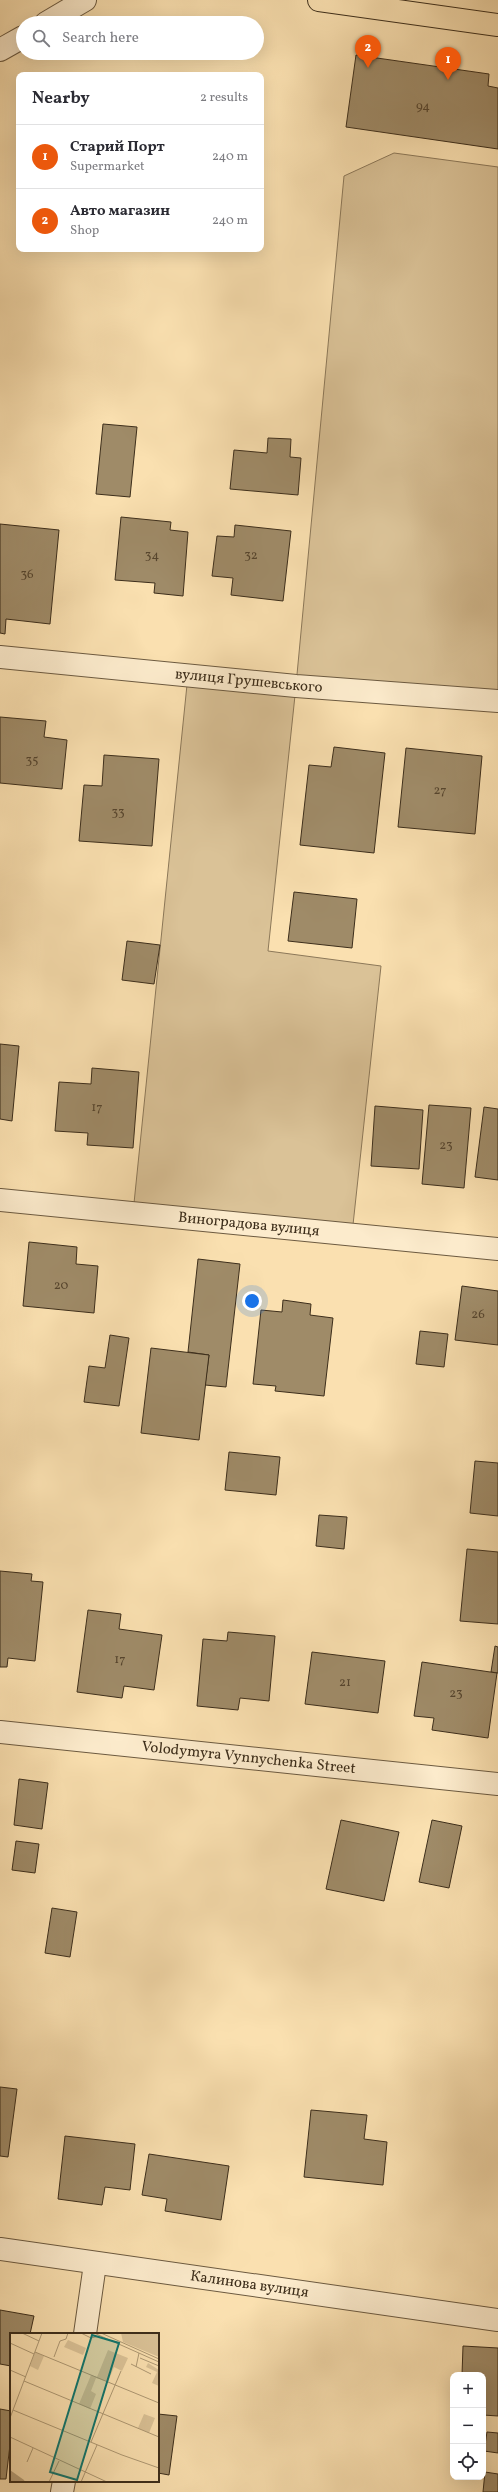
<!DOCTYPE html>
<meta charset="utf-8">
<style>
body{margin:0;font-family:Vollkorn,serif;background:#f7f7f7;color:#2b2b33}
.controls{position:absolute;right:12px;bottom:12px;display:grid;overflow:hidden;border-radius:8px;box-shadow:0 4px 16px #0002}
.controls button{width:36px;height:36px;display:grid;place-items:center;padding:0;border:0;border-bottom:1px solid #e1e1e2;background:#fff;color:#2b2b33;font:20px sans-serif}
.you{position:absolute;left:252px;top:1301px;width:14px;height:14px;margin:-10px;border:3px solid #fff;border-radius:50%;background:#1a73e8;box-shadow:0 0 0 6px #1a73e833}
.badge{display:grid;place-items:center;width:26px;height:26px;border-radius:50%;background:#ea580c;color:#fff;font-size:13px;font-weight:700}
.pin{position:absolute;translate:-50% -33px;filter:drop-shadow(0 1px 2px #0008)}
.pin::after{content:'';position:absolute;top:21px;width:14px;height:12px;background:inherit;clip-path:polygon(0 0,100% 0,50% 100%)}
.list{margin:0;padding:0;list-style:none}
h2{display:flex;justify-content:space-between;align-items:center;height:52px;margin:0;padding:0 16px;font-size:17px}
h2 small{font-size:13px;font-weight:400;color:#7c7c81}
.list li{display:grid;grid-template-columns:26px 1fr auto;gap:12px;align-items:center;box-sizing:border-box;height:64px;padding:0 16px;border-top:1px solid #e1e1e2}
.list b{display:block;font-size:15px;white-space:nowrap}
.list p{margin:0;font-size:13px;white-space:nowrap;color:#7c7c81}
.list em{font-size:13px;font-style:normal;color:#7c7c81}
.icon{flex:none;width:22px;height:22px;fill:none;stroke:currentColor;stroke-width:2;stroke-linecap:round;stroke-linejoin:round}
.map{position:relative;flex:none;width:498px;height:2492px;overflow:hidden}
.search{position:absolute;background:#fff;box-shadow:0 4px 16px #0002;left:16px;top:16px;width:248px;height:44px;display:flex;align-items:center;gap:10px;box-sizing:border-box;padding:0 14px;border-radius:22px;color:#7c7c81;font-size:15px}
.panel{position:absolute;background:#fff;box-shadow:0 4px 16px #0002;left:16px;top:72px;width:248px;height:180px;border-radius:8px}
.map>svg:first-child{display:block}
.green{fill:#dac297;stroke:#8c7859}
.building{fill:#9f8b68;stroke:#3d2e1b}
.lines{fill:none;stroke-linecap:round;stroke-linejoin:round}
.minor-casing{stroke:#6c5a40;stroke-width:24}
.major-casing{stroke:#3d2e1b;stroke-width:24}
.minor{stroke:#fcebcc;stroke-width:22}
.major{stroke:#fae0b0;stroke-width:22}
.labels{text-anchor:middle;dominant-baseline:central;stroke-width:4;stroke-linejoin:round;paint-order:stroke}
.number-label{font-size:13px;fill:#56452e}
.street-label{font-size:15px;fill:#3d2e1b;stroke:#fcebcc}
.inset-road{fill:none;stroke:#ae9974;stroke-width:1}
.view{fill:#0f766e;fill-opacity:0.15;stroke:#0f766e;stroke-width:2}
.inset-edge{fill:none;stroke:#3d2e1b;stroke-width:2}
</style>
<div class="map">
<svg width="498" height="2492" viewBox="0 0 498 2492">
<rect width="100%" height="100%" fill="#fae0b0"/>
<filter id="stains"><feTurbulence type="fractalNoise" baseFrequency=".005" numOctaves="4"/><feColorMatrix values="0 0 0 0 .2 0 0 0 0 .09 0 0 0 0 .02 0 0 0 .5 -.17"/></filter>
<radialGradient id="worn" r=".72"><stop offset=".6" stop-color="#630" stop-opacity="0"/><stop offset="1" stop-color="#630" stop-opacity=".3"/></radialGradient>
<polygon class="green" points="394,153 498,167 498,701 296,686 268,951 381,966 352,1234 133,1213 188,675 296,685 344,176"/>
<g class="building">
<polygon points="356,55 489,74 488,86 498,88 498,149 346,127"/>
<polygon points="103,424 137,427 130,497 96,494"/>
<polygon points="268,438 291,439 290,457 301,458 298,495 230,489 234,450 267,453"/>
<polygon points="121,517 171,522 170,530 188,532 183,596 154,593 155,583 115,580"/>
<polygon points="0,524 59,530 50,624 6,619 5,634 0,633"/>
<polygon points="235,525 291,531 283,601 231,595 233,578 212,576 217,536 234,537"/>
<polygon points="0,717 46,721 44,737 67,740 62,789 0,783"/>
<polygon points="334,747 385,753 374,853 300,845 309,765 331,767"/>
<polygon points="406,748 482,756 475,834 398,827"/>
<polygon points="104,755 159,759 152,846 79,841 84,785 102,786"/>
<polygon points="294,892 357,899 352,948 288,941"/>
<polygon points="127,941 160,945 154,984 122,980"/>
<polygon points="0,1044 19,1046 12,1121 0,1119"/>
<polygon points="92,1068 139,1072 133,1148 87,1145 88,1133 55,1131 59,1082 91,1084"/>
<polygon points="429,1105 471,1108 464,1188 422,1184"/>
<polygon points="375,1106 423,1110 419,1169 371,1166"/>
<polygon points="484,1107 498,1109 498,1180 475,1177"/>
<polygon points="29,1242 77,1247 76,1264 98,1266 94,1313 23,1306"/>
<polygon points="198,1259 240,1264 226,1387 205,1385 209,1355 188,1352"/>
<polygon points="462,1286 498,1291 498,1345 455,1340"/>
<polygon points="283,1300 311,1304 310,1315 333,1318 324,1396 275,1391 276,1386 253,1384 261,1310 282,1312"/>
<polygon points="420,1331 448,1334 444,1367 416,1364"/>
<polygon points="110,1335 129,1338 119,1406 84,1402 89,1366 105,1368"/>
<polygon points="151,1348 209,1355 199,1440 141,1433"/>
<polygon points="229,1452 280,1457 276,1495 225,1490"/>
<polygon points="475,1461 498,1463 498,1516 470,1513"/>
<polygon points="319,1515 347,1517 344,1549 316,1546"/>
<polygon points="467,1549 498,1552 498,1624 460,1621"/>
<polygon points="0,1571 32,1574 31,1581 43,1582 35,1661 8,1658 7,1667 0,1667"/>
<polygon points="88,1610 121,1614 119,1629 162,1635 154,1690 124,1686 122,1698 77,1692"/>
<polygon points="228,1632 275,1636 269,1701 240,1698 238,1710 197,1706 203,1639 227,1641"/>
<polygon points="495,1646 498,1647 498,1673 491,1672"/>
<polygon points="312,1652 385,1661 378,1713 305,1704"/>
<polygon points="422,1662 497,1673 488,1738 432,1730 434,1718 414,1716"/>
<polygon points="19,1779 48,1783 42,1829 14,1825"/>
<polygon points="341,1820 399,1832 384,1901 326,1889"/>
<polygon points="432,1820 462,1826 449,1888 419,1882"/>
<polygon points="16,1841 39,1844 35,1873 12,1870"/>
<polygon points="52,1908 77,1912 70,1957 45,1953"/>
<polygon points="0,2087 17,2089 8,2157 0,2156"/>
<polygon points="311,2110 367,2115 364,2139 387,2142 383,2185 304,2177"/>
<polygon points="65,2136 135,2144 130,2190 105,2187 102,2205 58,2199"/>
<polygon points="149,2154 229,2166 221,2220 165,2211 167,2199 142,2195"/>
<polygon points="0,2310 34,2316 30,2334 11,2334 11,2366 0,2364"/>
<polygon points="463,2346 498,2348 498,2416 483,2415 483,2375 462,2375"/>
<polygon points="0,2409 11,2411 11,2436 6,2479 0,2479"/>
<polygon points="158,2414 177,2416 169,2475 158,2473"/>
<polygon points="487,2432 498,2433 498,2453 484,2451"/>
<polygon points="485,2472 498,2474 498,2492 483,2492"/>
</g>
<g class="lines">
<defs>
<g id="minor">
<polyline points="46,23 85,0"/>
<polyline points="0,50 23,37"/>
<path id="s1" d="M0,657L296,686L498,701"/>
<path id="s2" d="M0,1200L498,1249"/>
<path id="s3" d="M0,1732L498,1784"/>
<path id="s4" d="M0,2249L498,2320"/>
<polyline points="85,2334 95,2264"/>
<polyline points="62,2492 64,2481"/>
</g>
<polyline id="major" points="319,0 498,25"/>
</defs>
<use href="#minor" class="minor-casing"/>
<use href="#major" class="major-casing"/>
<use href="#minor" class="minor"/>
<use href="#major" class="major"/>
</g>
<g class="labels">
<g class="number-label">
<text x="423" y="107">94</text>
<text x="152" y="556">34</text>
<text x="251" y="556">32</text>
<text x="27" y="575">36</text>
<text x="32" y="761">35</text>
<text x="440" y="791">27</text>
<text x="118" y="813">33</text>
<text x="97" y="1108">17</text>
<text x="446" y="1146">23</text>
<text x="61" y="1286">20</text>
<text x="478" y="1315">26</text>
<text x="120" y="1660">17</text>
<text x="345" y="1683">21</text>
<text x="456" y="1694">23</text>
</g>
<g class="street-label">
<text stroke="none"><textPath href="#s1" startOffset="250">вулиця Грушевського</textPath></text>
<text stroke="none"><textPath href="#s2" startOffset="250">Виноградова вулиця</textPath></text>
<text stroke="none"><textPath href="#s3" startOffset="250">Volodymyra Vynnychenka Street</textPath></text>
<text stroke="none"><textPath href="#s4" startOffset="252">Калинова вулиця</textPath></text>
</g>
</g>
<g transform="translate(10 2333)">
<rect width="149" height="149" fill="#fae0b0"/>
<path d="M111,0H149V24L113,9ZM58,7L76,15L73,22L54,14ZM98,17L118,25L112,38L104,34L98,49L86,45L81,58L86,61L80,76L69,71L81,42L87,44ZM25,19L34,23L28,37L20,33ZM138,30L149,37V53L142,50L147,39L136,34ZM134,81L145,85L139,100L128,95Z" fill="#dac297"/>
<path d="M0,137L14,147L15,149H0Z" fill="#baa37d"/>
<path class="inset-road" d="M12,0L29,8M71,0L81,5L89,3M84,0L149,29M91,0L149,26M0,10L24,21M25,19L149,70M44,24L50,8L56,6L58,0M130,25L149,33M121,31L141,41M126,34L129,20M0,37L16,44M14,48L149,104M3,77L112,122L149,135M0,85L32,0M0,104L97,149M81,109L111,38M17,129L23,115M39,149L49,128M71,149L87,112"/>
<path class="view" d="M82,2L109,10L67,147L40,139Z"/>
<rect width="149" height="149" class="inset-edge"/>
</g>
<rect width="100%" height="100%" filter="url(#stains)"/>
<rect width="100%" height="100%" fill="url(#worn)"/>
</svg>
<div class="controls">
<button>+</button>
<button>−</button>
<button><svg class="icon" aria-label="locate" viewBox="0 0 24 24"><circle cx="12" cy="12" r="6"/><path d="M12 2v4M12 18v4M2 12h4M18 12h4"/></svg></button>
</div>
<div class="you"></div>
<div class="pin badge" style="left:448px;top:80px">1</div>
<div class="pin badge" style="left:368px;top:68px">2</div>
<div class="search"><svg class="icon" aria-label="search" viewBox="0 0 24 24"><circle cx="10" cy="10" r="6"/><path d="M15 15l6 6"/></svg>Search here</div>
<section class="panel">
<h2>Nearby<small>2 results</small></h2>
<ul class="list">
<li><span class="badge">1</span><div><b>Старий Порт</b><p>Supermarket</p></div><em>240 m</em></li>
<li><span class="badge">2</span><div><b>Авто магазин</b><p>Shop</p></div><em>240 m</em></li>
</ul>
</section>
</div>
